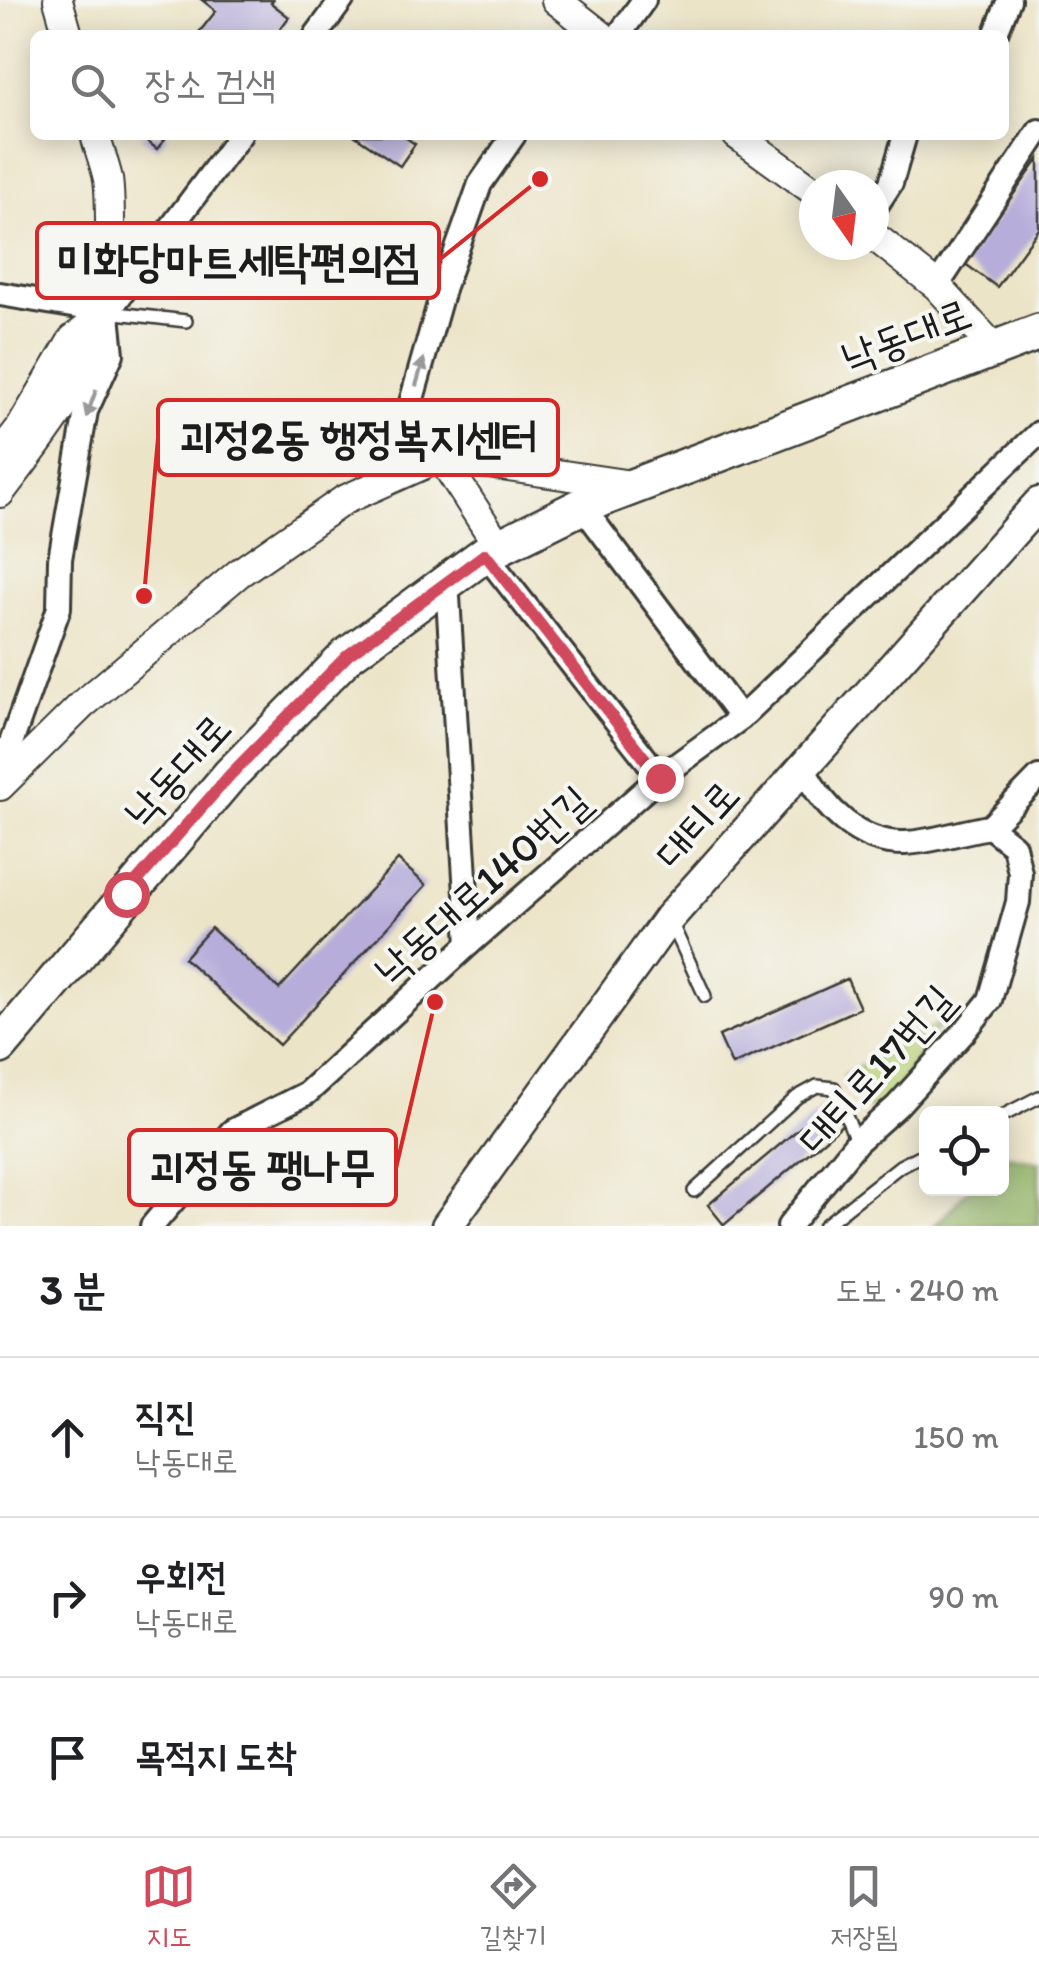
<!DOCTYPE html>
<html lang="ko">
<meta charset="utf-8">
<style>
body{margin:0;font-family:Itim,"Poor Story",sans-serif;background:#f6f6f6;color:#202124}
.controls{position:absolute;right:30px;bottom:30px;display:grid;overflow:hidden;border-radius:15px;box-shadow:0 5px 25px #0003}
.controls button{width:90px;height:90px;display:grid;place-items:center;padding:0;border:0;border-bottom:2px solid #e0e0e0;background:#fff;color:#202124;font:50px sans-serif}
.compass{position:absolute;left:799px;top:170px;width:90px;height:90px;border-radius:50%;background:#fff;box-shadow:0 5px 25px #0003;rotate:166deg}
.stop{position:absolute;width:30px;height:30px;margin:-22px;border:8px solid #d1495b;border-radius:50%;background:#fff}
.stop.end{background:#d1495b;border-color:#fff;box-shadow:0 2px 10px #0008}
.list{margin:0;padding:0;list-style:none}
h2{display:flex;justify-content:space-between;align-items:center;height:130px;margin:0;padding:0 40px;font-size:42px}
h2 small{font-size:32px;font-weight:400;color:#757577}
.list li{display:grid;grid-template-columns:65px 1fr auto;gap:30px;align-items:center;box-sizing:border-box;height:160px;padding:0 40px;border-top:2px solid #e0e0e0}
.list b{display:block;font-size:38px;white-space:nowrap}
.list p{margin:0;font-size:32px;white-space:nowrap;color:#757577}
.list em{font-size:32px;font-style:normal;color:#757577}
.icon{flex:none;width:55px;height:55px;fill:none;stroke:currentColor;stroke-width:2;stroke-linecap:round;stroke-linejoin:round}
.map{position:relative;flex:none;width:1039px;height:1226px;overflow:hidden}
.search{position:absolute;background:#fff;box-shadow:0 5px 25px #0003;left:30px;right:30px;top:30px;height:110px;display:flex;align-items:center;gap:25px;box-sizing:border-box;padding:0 35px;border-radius:15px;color:#757577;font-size:38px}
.sheet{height:610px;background:#fff}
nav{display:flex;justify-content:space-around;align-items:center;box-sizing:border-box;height:140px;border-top:2px solid #e0e0e0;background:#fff;font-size:28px;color:#757577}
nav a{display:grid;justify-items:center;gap:5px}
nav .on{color:#d1495b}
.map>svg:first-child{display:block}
.green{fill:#b8cf73;stroke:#6a7648;stroke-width:2.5}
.forest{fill:#92b265;stroke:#576740;stroke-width:2.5}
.building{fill:#b6adda}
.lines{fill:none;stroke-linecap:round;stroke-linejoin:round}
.service-casing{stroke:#3b3a36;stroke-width:16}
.pedestrian-casing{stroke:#3b3a36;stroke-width:20}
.minor-casing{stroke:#3b3a36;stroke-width:28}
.tertiary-casing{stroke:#3b3a36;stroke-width:32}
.secondary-casing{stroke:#3b3a36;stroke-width:35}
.primary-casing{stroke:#3b3a36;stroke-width:40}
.service{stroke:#fff;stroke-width:11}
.pedestrian{stroke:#fff;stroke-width:15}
.minor{stroke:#fff;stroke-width:22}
.tertiary{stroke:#fff;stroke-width:28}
.secondary{stroke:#fff;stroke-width:30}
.primary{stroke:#fff;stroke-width:35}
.oneway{fill:#999}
.route{stroke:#d1495b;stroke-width:12}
.labels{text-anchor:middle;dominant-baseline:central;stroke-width:8;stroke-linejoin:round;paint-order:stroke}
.street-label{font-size:42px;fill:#1c1c1c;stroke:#f6f6f2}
.leader{fill:none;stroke:#d62828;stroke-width:4}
.callout-dot{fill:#d62828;stroke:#f6f6f2;stroke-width:4}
.callout{fill:#f6f6f2;stroke:#d62828;stroke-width:4}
.callout-label{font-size:45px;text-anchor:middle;font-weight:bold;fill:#1c1c1c}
</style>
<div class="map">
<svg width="1039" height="1226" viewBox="0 0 1039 1226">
<rect width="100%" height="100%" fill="#f6f6f2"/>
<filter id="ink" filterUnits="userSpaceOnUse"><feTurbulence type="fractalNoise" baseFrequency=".01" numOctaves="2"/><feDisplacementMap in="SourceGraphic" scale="20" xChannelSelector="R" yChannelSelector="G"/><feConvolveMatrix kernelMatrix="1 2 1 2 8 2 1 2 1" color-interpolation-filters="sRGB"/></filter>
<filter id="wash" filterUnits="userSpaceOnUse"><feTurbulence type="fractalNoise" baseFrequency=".0048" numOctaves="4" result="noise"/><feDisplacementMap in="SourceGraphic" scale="40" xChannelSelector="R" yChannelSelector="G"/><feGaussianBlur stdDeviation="2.25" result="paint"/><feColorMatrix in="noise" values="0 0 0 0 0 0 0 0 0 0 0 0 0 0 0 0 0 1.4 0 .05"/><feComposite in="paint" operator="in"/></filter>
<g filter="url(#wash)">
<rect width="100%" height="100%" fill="#ece4c7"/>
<polygon class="green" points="941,1023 880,1114 872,1111 844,1076"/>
<polygon class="forest" points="1002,1155 1039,1162 1039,1226 935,1226 969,1189 1002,1188"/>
<g id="blocks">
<g class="building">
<polygon points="202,0 273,0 271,3 289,17 276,35 197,35 216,11"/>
<polygon points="139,135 168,135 157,149"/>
<polygon points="354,135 402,135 415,144 400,166"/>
<polygon points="1039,159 1039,229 997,287 964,263"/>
<polygon points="398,860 426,885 279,1045 184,958 211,928 279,989"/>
<polygon points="847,979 860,1008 732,1065 719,1036"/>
<polygon points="827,1105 843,1124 724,1225 708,1205"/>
</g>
</g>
</g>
<g filter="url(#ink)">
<use href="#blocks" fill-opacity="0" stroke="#3b3a36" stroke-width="2.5"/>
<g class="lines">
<defs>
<g id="service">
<polyline points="108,312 186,321"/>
<polyline points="671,922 705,996"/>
<polyline points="1002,1116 1039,1097"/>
<polyline points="694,1191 797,1097 817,1086 834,1088 857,1142"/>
<polyline points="824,1226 900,1166 926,1153"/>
</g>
<polyline id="pedestrian" points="217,253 318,266 319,258 444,286"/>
<g id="minor">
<polyline points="316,35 342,0"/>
<polyline points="619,35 644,0"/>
<polyline points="995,35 1009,0"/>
<polyline points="874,209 891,183 905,135"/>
<polyline points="937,286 1039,131"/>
<polyline points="0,294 108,312"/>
<polyline points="108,312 240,135"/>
<polyline points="441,457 408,413 444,286 480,184 514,135"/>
<polyline points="582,506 741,718"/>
<polyline points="485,554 660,777"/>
<polyline points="447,580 469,944"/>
<polyline points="0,774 59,608 60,559 86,411 112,354 108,315"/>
<polyline points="990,827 1039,777"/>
<polyline points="152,1226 232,1131 307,1093 469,944 660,777 741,718 1039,433"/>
<path d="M789,1226L857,1142L897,1106L966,1030L990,1000L1018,902L1020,873L1014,846L990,827C962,831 933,842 905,843C858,844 824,808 804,770"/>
</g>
<g id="tertiary">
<polyline points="58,0 68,35"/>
<polyline points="556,0 601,35"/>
<polyline points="737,135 814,191"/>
<polyline points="874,236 937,286 995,349"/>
<polyline points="0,454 21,427 73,339 108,312"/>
<polyline points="441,457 499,547"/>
<path d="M0,493C40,440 88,382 106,317C111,298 111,200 108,179C105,165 99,149 95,135"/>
<polyline points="0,786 82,705 239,573 344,500 441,457 638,486"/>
</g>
<polyline id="secondary" points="447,1226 669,918 1039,503"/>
<polyline id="primary" points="0,1046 230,775 348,655 485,554 582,506 1039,332"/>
</defs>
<use href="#service" class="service-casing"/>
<use href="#pedestrian" class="pedestrian-casing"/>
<use href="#minor" class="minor-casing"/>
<use href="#tertiary" class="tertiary-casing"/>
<use href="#secondary" class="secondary-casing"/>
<use href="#primary" class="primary-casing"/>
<use href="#service" class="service"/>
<use href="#pedestrian" class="pedestrian"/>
<use href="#minor" class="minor"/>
<use href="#tertiary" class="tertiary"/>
<use href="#secondary" class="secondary"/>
<use href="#primary" class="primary"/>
</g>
<defs><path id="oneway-solid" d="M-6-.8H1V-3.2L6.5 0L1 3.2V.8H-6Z" transform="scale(2.5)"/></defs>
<g class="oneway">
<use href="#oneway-solid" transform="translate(420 372) rotate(-74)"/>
<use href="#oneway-solid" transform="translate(91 404) rotate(110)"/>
</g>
</g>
<g class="lines" filter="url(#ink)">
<polyline class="route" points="126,894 230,775 348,655 485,554 660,778"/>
</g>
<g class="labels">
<g class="street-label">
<text transform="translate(906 335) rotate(-21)">낙동대로</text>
<text transform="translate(177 770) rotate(-48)">낙동대로</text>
<text transform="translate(697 824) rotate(-48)">대티로</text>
<text transform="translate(482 885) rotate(-42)">낙동대로140번길</text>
<text transform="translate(876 1069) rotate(-48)">대티로17번길</text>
</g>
</g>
<path class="leader" d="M540 179L439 260M144 596L158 438M435 1002L396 1168"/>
<g class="callout-dot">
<circle cx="540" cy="179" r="10"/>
<circle cx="144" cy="596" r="10"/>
<circle cx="435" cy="1002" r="10"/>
</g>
<g class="callout">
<rect x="37" y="223" width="402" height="75" rx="10"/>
<rect x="158" y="400" width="400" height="75" rx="10"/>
<rect x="129" y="1130" width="267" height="75" rx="10"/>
</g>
<g class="callout-label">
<text x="238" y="276">미화당마트세탁편의점</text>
<text x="358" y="453">괴정2동 행정복지센터</text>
<text x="262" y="1183">괴정동 팽나무</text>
</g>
</svg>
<div class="controls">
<button><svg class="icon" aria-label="locate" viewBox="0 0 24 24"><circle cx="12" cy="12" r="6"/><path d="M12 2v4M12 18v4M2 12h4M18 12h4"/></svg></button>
</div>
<svg class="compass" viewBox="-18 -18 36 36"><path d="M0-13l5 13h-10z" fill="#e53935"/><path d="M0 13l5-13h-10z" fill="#757577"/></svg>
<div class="stop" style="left:126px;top:894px"></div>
<div class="stop end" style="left:660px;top:778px"></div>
<div class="search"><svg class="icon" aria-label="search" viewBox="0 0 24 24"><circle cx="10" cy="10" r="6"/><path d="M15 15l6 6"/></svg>장소 검색</div>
</div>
<section class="sheet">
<h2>3 분<small>도보 · 240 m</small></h2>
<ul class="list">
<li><svg class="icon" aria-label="ahead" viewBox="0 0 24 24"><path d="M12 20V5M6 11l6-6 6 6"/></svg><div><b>직진</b><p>낙동대로</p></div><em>150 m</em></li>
<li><svg class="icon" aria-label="right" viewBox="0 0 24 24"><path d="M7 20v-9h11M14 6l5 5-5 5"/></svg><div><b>우회전</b><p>낙동대로</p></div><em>90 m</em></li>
<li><svg class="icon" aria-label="arrive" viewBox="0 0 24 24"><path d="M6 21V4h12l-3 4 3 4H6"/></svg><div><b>목적지 도착</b></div></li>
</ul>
</section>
<nav>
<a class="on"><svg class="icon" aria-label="map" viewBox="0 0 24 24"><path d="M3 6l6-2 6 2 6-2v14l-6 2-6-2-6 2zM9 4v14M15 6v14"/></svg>지도</a>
<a><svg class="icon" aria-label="directions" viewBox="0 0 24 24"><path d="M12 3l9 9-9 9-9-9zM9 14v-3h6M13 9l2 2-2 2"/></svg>길찾기</a>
<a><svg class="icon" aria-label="saved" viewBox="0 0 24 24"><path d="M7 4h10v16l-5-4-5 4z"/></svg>저장됨</a>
</nav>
